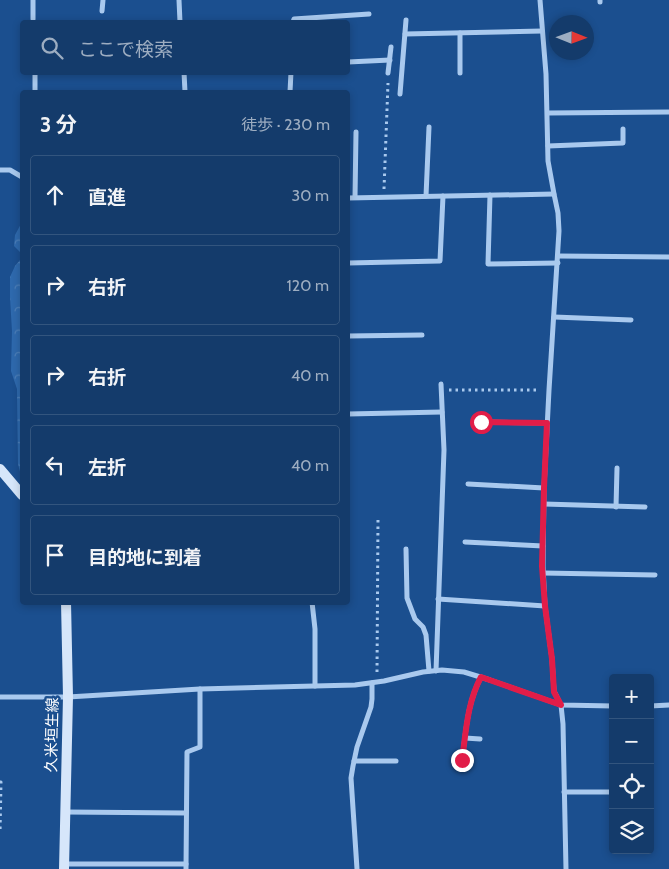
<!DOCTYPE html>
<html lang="ja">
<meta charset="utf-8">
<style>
body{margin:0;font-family:Cabin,"Noto Sans JP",sans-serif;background:#214673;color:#f1f3f6}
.controls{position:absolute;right:15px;bottom:15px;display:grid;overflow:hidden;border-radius:5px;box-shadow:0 2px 8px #0003}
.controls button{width:45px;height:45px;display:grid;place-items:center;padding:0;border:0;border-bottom:1px solid #33557e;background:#143b6b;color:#f1f3f6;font:25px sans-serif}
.compass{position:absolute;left:549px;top:15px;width:45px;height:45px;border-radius:50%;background:#143b6b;box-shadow:0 2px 8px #0003;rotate:91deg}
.stop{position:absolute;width:15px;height:15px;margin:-11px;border:4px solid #e11d48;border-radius:50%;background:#fff}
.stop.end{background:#e11d48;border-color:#fff;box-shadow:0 1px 5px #0008}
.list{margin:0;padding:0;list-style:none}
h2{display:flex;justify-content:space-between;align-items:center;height:65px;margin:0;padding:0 20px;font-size:21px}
h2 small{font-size:16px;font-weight:400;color:#9dadc1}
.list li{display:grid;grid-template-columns:32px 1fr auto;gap:15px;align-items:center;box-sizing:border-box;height:80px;margin:0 10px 10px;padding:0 10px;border:1px solid #33557e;border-radius:5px}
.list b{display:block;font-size:19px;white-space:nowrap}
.list em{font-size:16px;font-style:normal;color:#9dadc1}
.icon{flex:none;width:28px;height:28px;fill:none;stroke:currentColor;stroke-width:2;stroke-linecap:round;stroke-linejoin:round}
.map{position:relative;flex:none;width:669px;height:869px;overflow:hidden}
.search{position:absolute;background:#143b6b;box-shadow:0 2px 8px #0003;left:20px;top:20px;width:330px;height:55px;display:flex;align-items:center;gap:12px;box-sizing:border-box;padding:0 18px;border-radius:5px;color:#9dadc1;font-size:19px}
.panel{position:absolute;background:#143b6b;box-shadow:0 2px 8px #0003;left:20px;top:90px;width:330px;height:515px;border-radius:5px}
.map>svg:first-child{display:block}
.forest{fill:url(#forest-crowns)}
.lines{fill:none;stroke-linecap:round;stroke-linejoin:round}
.path{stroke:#a9c9ee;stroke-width:3;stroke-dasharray:2.5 4;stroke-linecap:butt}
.street{stroke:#a9c9ee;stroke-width:5}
.secondary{stroke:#d6e6fa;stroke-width:10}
.route{stroke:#e11d48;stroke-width:6}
.labels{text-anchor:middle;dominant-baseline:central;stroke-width:5;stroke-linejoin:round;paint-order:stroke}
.street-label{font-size:15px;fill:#fff;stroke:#1b4f8f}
</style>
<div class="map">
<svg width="669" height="869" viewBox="0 0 669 869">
<defs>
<pattern id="forest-crowns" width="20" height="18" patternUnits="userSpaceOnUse" patternTransform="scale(1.25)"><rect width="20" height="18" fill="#2e69ad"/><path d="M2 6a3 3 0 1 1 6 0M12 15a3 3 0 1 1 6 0" fill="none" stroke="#4d80b9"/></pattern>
</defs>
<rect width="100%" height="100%" fill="#1b4f8f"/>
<polygon class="forest" points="22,222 22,479 18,464 17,389 11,371 12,331 10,297 10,277 15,266 20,260 20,252 14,246 15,235"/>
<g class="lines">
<g class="path">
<polyline points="384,189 388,83"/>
<polyline points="449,390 540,390"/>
<polyline points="377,672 378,518"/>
<polyline points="0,782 1,782 0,833"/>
</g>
<g class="street">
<polyline points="179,0 180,22"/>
<polyline points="540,0 546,74 548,161 554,194 558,213 559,231 549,390 544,488 543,566 545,606 552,659 554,691 561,705 563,724 566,869"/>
<polyline points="600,2 600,0"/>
<polyline points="102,11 103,0"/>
<polyline points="33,19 33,0"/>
<polyline points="293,22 294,19 369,14"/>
<polyline points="460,33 460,73"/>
<polyline points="405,34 542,31"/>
<polyline points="348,62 390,60"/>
<polyline points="184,72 185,92"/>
<polyline points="388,73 391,47"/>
<polyline points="35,92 35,72"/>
<polyline points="290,92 291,72"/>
<polyline points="400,94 406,20"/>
<polyline points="548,113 669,112"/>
<polyline points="548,146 623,143 623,129"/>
<polyline points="0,170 10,170 22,177"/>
<polyline points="490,195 488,264 558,263"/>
<polyline points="426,196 429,127"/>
<polyline points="355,197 356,132"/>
<polyline points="348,198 554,194"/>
<polyline points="558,256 669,257"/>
<polyline points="348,263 440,261 443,196"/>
<polyline points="554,317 631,320"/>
<polyline points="348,336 422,335"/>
<polyline points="348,414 442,412"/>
<polyline points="481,422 547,423"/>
<polyline points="468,484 544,488"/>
<polyline points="544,504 645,507"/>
<polyline points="616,507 617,468"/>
<polyline points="465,542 543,546"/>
<polyline points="406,549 407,598 415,619 423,627 426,635 429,671"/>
<polyline points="543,573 655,575"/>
<polyline points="438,599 545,606"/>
<polyline points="312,602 315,629 315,686"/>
<polyline points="436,671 444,450 441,384"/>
<polyline points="0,697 68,697 200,689 355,685 384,681 423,672 442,670 464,672 490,680 561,705 613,706"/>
<polyline points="650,706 669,705"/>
<polyline points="465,738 480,739"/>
<path d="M462,760C466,732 467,703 481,677"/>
<polyline points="354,761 396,761"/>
<polyline points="564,792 613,792"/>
<polyline points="65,812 186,813"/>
<polyline points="64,864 186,864"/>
<polyline points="186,869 187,752 200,747 200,689"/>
<polyline points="357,869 351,778 353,766 357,747 371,707 372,699 372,683"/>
</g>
<g class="secondary">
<polyline points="0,469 22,495"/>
<polyline points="64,869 68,697 66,602"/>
</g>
</g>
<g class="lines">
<path class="route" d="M462,760C466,732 467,703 481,677L561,705L554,692L552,659L545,606L542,566L544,488L547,423L481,422"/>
</g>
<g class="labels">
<g class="street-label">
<text transform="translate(52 735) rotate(-89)">久米垣生線</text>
</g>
</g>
</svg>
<div class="controls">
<button>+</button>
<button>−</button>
<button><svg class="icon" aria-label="locate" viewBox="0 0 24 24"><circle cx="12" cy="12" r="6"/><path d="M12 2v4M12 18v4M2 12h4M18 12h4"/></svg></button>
<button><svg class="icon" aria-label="layers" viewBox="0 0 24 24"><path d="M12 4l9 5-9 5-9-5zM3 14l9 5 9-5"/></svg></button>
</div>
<svg class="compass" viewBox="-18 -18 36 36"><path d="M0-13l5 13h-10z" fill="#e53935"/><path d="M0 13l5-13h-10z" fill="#9dadc1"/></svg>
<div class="stop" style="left:481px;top:422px"></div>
<div class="stop end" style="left:462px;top:760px"></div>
<div class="search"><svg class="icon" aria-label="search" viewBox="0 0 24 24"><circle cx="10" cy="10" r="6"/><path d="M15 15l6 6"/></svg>ここで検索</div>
<section class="panel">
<h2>3 分<small>徒歩 · 230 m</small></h2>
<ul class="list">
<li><svg class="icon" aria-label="ahead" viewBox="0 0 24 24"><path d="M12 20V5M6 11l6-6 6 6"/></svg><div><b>直進</b></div><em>30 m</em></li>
<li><svg class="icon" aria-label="right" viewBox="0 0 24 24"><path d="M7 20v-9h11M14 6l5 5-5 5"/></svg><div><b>右折</b></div><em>120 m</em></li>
<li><svg class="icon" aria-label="right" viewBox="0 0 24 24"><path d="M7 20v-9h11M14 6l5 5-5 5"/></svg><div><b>右折</b></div><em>40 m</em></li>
<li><svg class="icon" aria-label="left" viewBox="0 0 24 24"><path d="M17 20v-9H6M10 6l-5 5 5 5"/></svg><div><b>左折</b></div><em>40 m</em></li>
<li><svg class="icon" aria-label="arrive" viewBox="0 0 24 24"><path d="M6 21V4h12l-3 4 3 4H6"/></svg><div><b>目的地に到着</b></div></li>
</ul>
</section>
</div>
